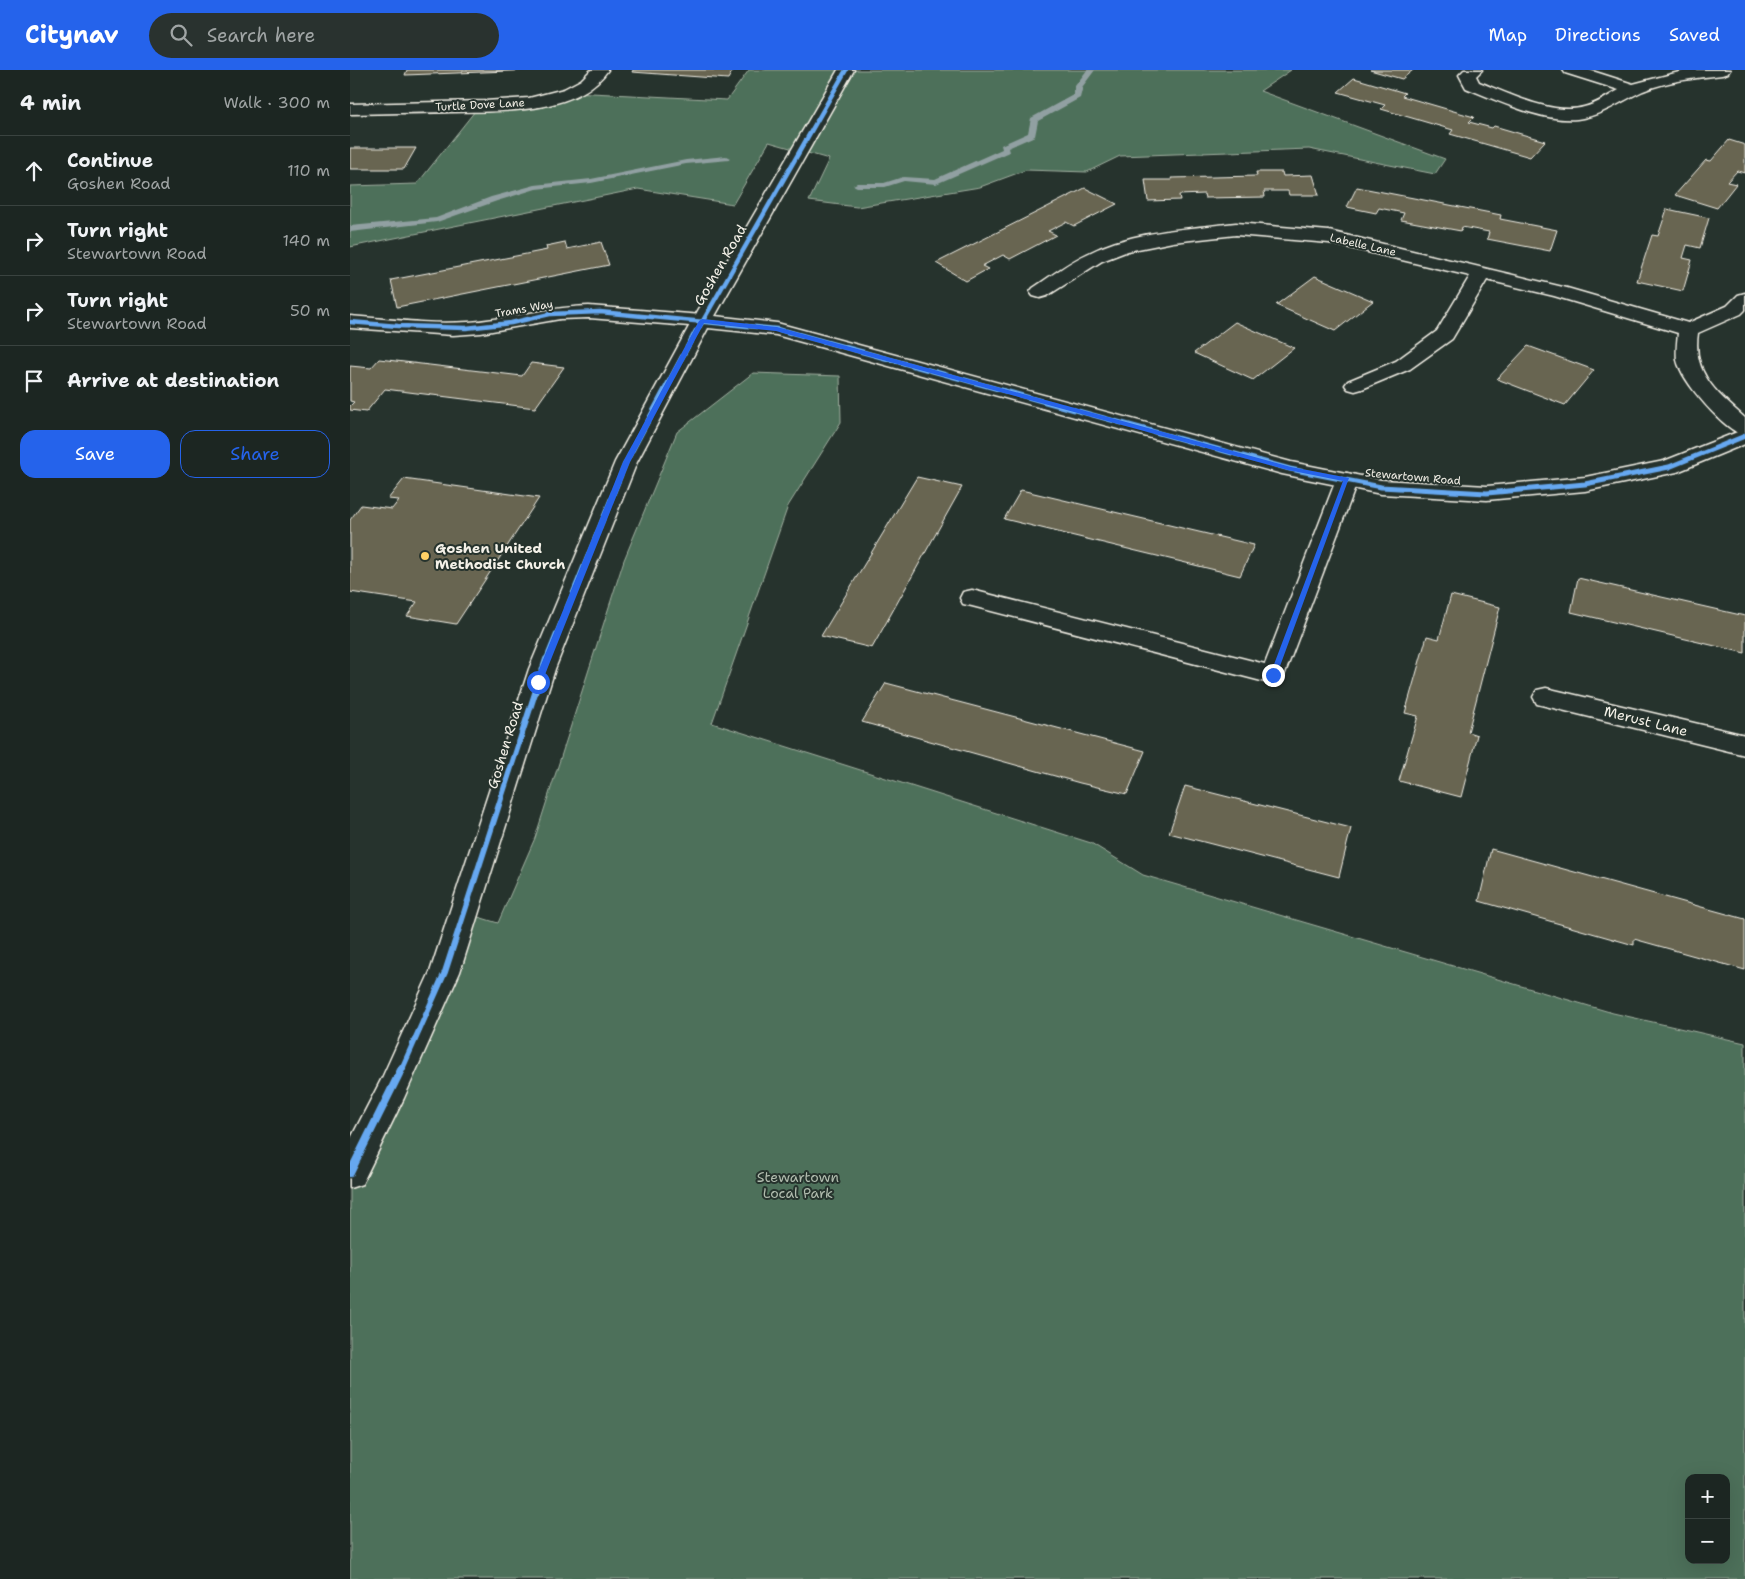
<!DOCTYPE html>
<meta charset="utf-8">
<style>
body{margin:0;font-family:"Shantell Sans",sans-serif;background:#29322f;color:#f1f3f6}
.controls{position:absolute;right:15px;bottom:15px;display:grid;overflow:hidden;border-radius:10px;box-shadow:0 5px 20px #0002}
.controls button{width:45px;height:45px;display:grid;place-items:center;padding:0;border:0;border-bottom:1px solid #3a4340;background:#1c2622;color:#f1f3f6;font:25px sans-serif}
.stop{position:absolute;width:15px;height:15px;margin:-11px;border:4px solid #2563eb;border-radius:50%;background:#fff}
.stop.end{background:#2563eb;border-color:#fff;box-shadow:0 1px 5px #0008}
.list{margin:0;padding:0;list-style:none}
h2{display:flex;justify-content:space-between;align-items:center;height:65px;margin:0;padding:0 20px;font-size:21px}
h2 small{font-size:16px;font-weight:400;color:#a0a5a5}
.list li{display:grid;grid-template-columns:32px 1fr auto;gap:15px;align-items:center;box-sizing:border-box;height:70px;padding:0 20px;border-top:1px solid #3a4340}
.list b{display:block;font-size:19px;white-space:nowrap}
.list p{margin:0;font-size:16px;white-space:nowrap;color:#a0a5a5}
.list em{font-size:16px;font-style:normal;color:#a0a5a5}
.actions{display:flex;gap:10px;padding:15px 20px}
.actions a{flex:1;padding:11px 0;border:1px solid #2563eb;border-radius:15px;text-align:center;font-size:18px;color:#2563eb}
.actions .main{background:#2563eb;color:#fff}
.icon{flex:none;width:28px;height:28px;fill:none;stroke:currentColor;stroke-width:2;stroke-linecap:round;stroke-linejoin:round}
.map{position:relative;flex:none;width:1395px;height:1509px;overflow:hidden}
header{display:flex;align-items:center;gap:30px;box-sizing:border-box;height:70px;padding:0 25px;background:#2563eb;color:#fff}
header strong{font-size:24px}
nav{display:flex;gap:28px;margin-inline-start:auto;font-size:18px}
.search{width:350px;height:45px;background:#29322f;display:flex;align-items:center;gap:12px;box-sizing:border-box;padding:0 18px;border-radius:28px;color:#a0a5a5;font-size:19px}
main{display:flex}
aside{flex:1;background:#1c2622}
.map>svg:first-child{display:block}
.green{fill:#4e6f5a;stroke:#a1b0a1;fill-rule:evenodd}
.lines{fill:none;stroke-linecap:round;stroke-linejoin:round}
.stream{fill:#91a0a2;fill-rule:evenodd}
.building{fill:#676551;stroke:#f4f1e8}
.street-casing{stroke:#f4f1e8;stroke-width:3}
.secondary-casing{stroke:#f4f1e8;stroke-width:3}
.street{fill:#26332d;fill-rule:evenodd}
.secondary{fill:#26332d;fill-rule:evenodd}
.cycleway-far3-casing{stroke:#26332d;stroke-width:6}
.cycleway-far2-casing{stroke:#26332d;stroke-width:8}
.cycleway-far1-casing{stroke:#26332d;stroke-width:9}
.cycleway-casing{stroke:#26332d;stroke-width:11}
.cycleway-far3{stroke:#66a8f1;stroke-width:4.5}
.cycleway-far2{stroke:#66a8f1;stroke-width:5}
.cycleway-far1{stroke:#66a8f1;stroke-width:6}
.cycleway{stroke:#66a8f1;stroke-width:8}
.route{fill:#2563eb}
.poi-dot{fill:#ffd166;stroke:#26332d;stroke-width:2}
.labels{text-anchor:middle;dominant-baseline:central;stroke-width:4;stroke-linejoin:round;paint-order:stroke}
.far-street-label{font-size:11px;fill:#f4f1e8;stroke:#26332d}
.street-label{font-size:14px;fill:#f4f1e8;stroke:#26332d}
.poi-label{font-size:14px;font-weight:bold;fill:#f4f1e8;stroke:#26332d;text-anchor:start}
.park-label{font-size:14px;fill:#b2bdaf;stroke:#26332d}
</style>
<header>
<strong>Citynav</strong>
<div class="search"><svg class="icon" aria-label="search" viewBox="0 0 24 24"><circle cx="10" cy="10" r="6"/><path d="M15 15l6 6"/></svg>Search here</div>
<nav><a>Map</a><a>Directions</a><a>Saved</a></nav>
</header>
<main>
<aside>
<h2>4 min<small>Walk · 300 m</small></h2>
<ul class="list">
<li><svg class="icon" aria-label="ahead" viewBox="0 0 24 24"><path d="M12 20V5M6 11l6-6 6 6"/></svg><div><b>Continue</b><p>Goshen Road</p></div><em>110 m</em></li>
<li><svg class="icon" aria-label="right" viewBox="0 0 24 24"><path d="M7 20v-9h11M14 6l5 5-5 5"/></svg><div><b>Turn right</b><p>Stewartown Road</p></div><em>140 m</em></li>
<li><svg class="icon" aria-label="right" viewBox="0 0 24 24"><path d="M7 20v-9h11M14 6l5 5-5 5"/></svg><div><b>Turn right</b><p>Stewartown Road</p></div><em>50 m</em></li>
<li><svg class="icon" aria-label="arrive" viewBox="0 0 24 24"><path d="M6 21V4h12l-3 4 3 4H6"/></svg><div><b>Arrive at destination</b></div></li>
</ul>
<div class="actions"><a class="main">Save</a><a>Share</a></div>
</aside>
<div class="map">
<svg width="1395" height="1509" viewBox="0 0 1395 1509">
<rect width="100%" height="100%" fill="#26332d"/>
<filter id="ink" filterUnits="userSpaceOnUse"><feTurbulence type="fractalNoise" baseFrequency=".02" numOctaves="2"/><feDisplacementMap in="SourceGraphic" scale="10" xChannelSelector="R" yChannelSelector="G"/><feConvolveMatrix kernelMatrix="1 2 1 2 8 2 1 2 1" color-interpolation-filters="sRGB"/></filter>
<g filter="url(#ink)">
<g class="green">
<polygon points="399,0 941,0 910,21 1095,89 1085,104 959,79 770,86 737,102 676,100 630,117 507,137 459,131 479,89 419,72 383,134 288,119 0,177 0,116 67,114 129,36 222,22 377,30"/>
<path d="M403,303L490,306L491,352L438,436L362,653L741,773L793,805L1263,943L1395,973V1509H0V1104L125,846L148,853L185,768L274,490L327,362ZM1339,1408H1376V1490H1339Z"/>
</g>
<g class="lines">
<g class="stream">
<polygon points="737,0 745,0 733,16 730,28 688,51 685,66 658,78 659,82 586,114 554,111 535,117 507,117 503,115 507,113 534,113 553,107 585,109 652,79 651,75 678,63 681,48 723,25 725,16"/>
<polygon points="376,86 380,88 379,90 336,94 241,113 186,119 147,131 87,152 0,162 0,156 86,148 141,127 185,115 241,109 336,90"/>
</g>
</g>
<g class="building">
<polygon points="57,0 185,0 55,5"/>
<polygon points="283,0 383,0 378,9 282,2"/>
<polygon points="1020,0 1063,0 1052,9"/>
<polygon points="1004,8 1055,23 1052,26 1124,47 1119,52 1142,58 1144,56 1195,71 1180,87 1100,64 1103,60 1031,39 1035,35 988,22"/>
<polygon points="1379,70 1395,75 1395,103 1387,101 1377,112 1386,114 1367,138 1325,125 1356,90 1361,91"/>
<polygon points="0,78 66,78 54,99 0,99"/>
<polygon points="906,102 932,102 933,106 963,105 969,125 939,125 938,121 914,121 915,127 855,128 854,124 829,125 830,130 798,131 795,110 822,110 821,108 907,106"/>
<polygon points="1007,117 1151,145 1150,149 1207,160 1200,181 1137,169 1139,162 1112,157 1111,161 1051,150 1054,143 1029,138 1026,143 997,137"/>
<polygon points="735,118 767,134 724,156 716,152 698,161 706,165 660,189 653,185 632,196 638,199 616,211 586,193"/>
<polygon points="1317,139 1359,148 1350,178 1337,175 1333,188 1342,190 1333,221 1287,211 1302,165 1308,166"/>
<polygon points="215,172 217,179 251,172 259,195 47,237 41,210 197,180 196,176"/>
<polygon points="965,206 1023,231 985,261 926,235"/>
<polygon points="885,252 944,278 903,310 844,283"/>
<polygon points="1178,276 1244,300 1215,335 1147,309"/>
<polygon points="29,289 172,306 181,293 214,297 185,338 35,319 16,342 0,340 0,336 4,332 0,331 0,296 21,298"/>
<polygon points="567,407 612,417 522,578 471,566"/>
<polygon points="54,409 189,428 106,554 57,546 67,532 0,522 0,450 11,435 42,439 49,430 38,429"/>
<polygon points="671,420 904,475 890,506 654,449"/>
<polygon points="1228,508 1395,546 1395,583 1221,542"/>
<polygon points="1101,525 1150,537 1118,662 1127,665 1111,727 1049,711 1068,646 1055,643 1077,566 1089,569"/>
<polygon points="536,613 795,681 777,724 730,713 512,652"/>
<polygon points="835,716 1001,758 989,807 819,763"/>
<polygon points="1141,779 1395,849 1395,900 1284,869 1284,875 1129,831"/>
</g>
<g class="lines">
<defs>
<g id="street">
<path d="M241,0H258C227,45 149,41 100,42C67,43 33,43 0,44V34L135,31L179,28L214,19L231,10Z"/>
<path d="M1114,0H1132L1126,6L1129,12C1157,23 1204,46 1234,37C1247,34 1258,26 1269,20L1215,3L1213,0H1239L1283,14L1337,0H1380L1378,3L1372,5C1345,8 1318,11 1293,21C1271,31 1252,46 1227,49C1193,52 1148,31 1116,18L1109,5Z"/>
<path d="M886,153L979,161L1217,218L1338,253L1377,236L1388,225L1395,223V240L1391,244L1348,263C1342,304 1367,323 1395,348V366C1374,360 1332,312 1327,290C1326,281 1327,272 1328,263L1204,226L1137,210L1102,269L1060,299L1012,319L1005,321L998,319L995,315L998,311L1046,291L1087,261L1120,206L979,173L886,165L823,172L778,181L752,191L697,226L690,228L683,226L680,222L683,218C701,206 719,192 739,183C783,161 837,159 886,153Z"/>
<path d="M239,236L352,245L359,247L362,251L359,255L352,257L239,248L210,249L131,263L103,265L0,258V246C39,249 79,255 118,252C159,249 198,237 239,236Z"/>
<polygon points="997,403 1005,405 1008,410 932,611 923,614 622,536 613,534 610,528 613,522 622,520 915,594 986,410 989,405"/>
<polygon points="1196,618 1395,665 1395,685 1187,634 1183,627 1187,620"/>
</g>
<polygon id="secondary" points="488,0 504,0 365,246 427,253 941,392 1031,410 1137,416 1235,407 1314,391 1395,359 1395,374 1327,402 1235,421 1137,430 1031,424 932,404 426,265 358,258 287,392 205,599 110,902 54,1028 12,1114 0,1118 0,1070 32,1008 80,902 179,599 265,392 342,251"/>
</defs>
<use href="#street" class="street-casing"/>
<use href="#secondary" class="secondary-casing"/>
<use href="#street" class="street"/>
<use href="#secondary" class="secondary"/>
<defs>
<g id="cycleway-far3">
<polyline points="0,252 48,256 116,258 161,253 200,244 250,242 427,259 440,263"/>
<polyline points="346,263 496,0"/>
</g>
<g id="cycleway-far2">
<polyline points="436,261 940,399 1031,417 1137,423 1235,414 1319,397 1395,366"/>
<polyline points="196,590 276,392 346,261"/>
</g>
<polyline id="cycleway-far1" points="52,999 95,902 196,589"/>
<polyline id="cycleway" points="0,1103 52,998"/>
</defs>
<use href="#cycleway-far3" class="cycleway-far3-casing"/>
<use href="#cycleway-far2" class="cycleway-far2-casing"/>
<use href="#cycleway-far1" class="cycleway-far1-casing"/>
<use href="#cycleway" class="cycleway-casing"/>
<use href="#cycleway-far3" class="cycleway-far3"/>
<use href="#cycleway-far2" class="cycleway-far2"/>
<use href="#cycleway-far1" class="cycleway-far1"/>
<use href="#cycleway" class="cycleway"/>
</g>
</g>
<polygon class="route" points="352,249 427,257 941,397 999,408 926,607 921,607 920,605 993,411 938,400 426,261 354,253 280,392 192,612 188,615 185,614 184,612 273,392 349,251"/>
<circle class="poi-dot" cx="75" cy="486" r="5"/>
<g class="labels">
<g class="far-street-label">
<text transform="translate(130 35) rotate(-3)">Turtle Dove Lane</text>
<text transform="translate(1013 175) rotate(13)">Labelle Lane</text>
<text transform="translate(174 239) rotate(-10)">Trams Way</text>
<text transform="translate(1063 407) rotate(5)">Stewartown Road</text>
</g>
<g class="street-label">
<text transform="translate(370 195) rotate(-60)">Goshen Road</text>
<text transform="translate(1296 651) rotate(14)">Merust Lane</text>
<text transform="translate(155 675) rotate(-73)">Goshen Road</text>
</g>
<g class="poi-label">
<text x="85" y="478">Goshen United<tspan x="85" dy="16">Methodist Church</tspan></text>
</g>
<g class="park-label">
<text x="448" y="1107">Stewartown<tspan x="448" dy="16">Local Park</tspan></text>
</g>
</g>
</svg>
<div class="controls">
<button>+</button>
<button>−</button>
</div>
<div class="stop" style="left:188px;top:612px"></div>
<div class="stop end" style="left:923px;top:605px"></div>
</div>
</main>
